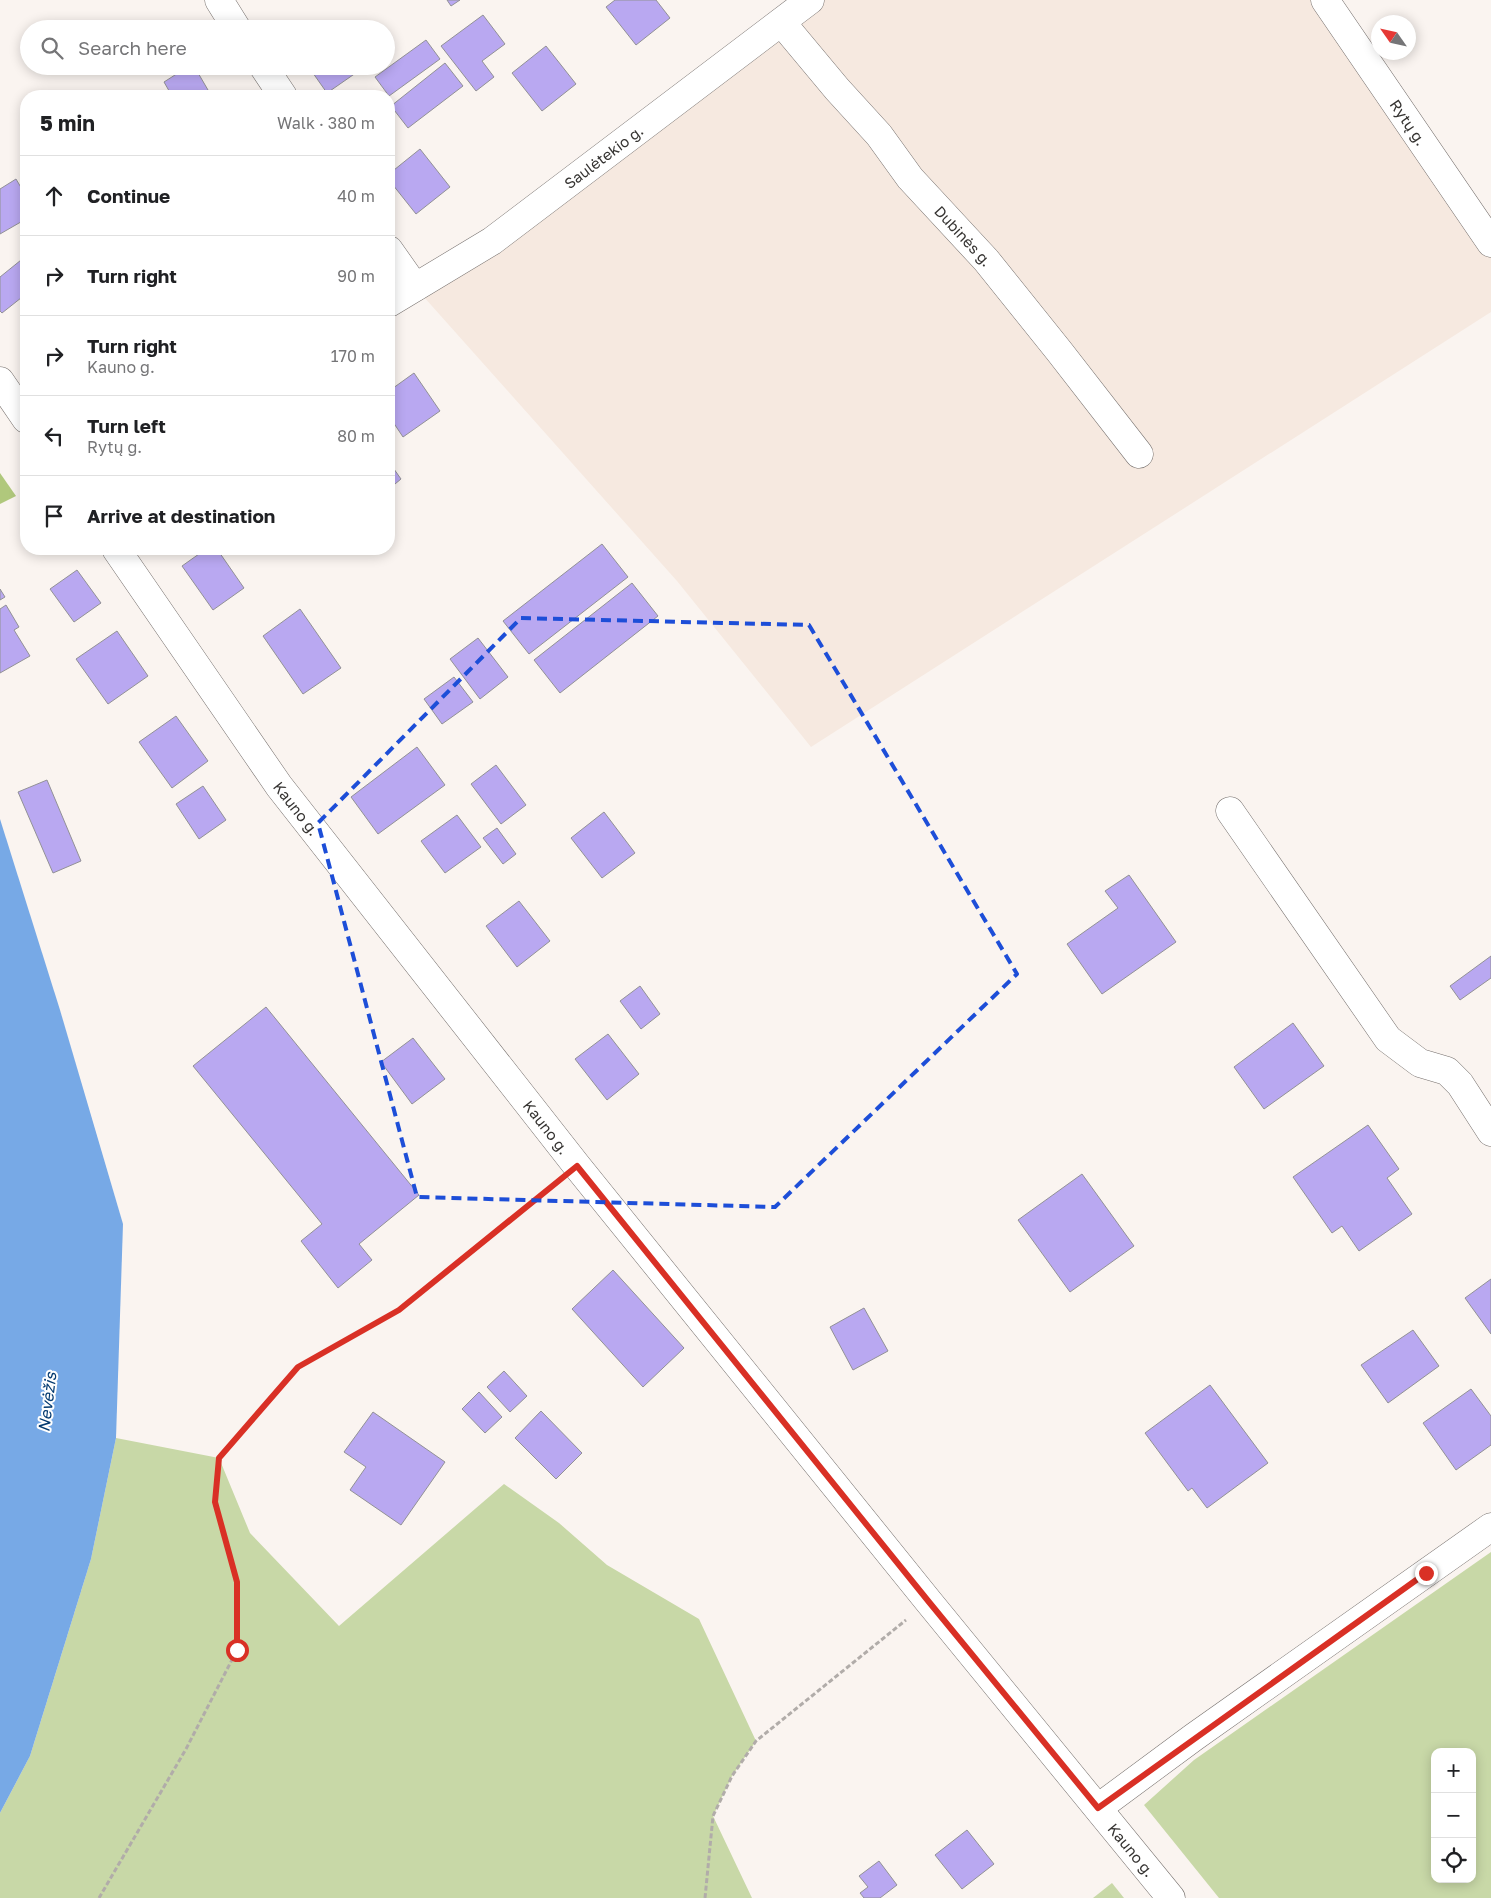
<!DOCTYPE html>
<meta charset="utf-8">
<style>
body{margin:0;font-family:"Golos Text",sans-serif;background:#f2f2f2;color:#202124}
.controls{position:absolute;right:15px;bottom:15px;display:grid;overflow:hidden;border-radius:10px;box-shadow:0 2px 12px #0003}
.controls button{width:45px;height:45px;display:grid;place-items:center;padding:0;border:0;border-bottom:1px solid #e0e0e0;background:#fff;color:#202124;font:25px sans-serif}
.compass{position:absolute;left:1371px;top:15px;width:45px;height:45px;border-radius:50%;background:#fff;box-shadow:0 2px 12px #0003;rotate:304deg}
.stop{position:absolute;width:15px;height:15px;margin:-11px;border:4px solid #d93025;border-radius:50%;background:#fff}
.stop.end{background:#d93025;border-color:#fff;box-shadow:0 1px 5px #0008}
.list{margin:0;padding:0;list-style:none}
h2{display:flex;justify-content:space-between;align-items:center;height:65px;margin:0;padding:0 20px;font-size:21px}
h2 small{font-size:16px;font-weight:400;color:#757577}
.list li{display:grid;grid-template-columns:32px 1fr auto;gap:15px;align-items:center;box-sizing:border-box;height:80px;padding:0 20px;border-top:1px solid #e0e0e0}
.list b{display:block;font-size:19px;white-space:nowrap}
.list p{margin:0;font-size:16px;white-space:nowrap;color:#757577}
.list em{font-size:16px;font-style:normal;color:#757577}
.icon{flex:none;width:28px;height:28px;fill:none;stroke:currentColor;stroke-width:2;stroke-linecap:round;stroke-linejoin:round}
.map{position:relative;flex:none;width:1491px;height:1898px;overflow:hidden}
.search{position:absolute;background:#fff;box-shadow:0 2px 12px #0003;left:20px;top:20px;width:375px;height:55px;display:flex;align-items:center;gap:12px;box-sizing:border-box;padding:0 18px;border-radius:28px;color:#757577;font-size:19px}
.panel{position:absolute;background:#fff;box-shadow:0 2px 12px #0003;left:20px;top:90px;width:375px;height:465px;border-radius:20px}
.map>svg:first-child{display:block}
.built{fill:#f6e9e0}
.green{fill:#c8d8a7;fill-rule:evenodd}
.forest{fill:#b0c87c}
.water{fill:#77a9e6}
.building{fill:#b9a8f1;stroke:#929196}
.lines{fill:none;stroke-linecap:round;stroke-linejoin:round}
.street-casing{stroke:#76706d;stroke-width:29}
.secondary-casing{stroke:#76706d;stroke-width:29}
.path{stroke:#b1aca9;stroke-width:3;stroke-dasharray:5 2.5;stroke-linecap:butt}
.street{stroke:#fff;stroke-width:28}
.secondary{stroke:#fff;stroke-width:28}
.route{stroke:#d93025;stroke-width:6}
.marked{fill:none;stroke:#1d4ed8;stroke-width:4;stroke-dasharray:10 6;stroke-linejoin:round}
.labels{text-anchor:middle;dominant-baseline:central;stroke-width:4;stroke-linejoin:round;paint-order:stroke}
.street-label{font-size:15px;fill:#363432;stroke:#fff}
.water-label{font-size:16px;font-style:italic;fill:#043a70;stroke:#fff}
</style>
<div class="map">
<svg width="1491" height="1898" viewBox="0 0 1491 1898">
<rect width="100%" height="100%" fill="#faf4f0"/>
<polygon class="built" points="810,0 1327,0 1491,238 1491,312 811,747 677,581 415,287"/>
<g class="green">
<polygon points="116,1438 219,1458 250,1533 339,1626 504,1484 559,1523 607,1565 699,1619 756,1741 732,1776 713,1816 752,1898 0,1898 0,1813 30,1756 91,1559"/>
<path d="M1491,1552V1898H1219L1144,1805L1194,1760ZM1435,1752H1472V1879H1435Z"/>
<polygon points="1112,1883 1124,1898 1093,1898"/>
</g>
<polygon class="forest" points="0,473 16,496 0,504"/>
<polygon class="water" points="0,819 60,1010 123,1224 116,1438 91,1559 30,1756 0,1813"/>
<g class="building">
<polygon points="447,0 460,0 451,6"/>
<polygon points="615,0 656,0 670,18 636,45 606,7"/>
<polygon points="483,15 505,44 482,61 494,77 476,91 441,46"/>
<polygon points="426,40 440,59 389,96 375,77"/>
<polygon points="546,46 576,84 542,111 512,73"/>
<polygon points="445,63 463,86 408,128 391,106"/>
<polygon points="189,66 194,66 208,90 198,96 172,96 164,82"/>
<polygon points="308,66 362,66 363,68 327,93"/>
<polygon points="420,149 450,187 416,214 389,180 389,174"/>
<polygon points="16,179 26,196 26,219 0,234 0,189"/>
<polygon points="26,256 26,294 2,313 0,311 0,277"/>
<polygon points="414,373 440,411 403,437 389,416 389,391"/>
<polygon points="389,462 401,479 389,489"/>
<polygon points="602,544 628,577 529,654 503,621"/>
<polygon points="206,549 217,549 244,588 213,610 182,566"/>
<polygon points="77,570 101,603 74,622 50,589"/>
<polygon points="632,583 658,616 560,693 534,660"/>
<polygon points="0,589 5,597 0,600"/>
<polygon points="6,605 19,627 14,630 30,656 0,673 0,609"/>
<polygon points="300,609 341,668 303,694 263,636"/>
<polygon points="117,631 148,676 108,704 76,659"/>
<polygon points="478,638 508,677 480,699 450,659"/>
<polygon points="454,677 473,702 442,724 424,699"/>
<polygon points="176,716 208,761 172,788 139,742"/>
<polygon points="417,747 445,785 378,834 351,797"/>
<polygon points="496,765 526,805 501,824 471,784"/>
<polygon points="47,780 81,861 53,873 18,792"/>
<polygon points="203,786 226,820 199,839 176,804"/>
<polygon points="604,812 635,853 602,878 571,838"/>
<polygon points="457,815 481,847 445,873 421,841"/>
<polygon points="497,828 516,854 503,864 483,838"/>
<polygon points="1129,875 1176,942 1102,994 1067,944 1118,908 1105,891"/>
<polygon points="519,901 550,941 517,967 486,926"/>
<polygon points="1491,956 1491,978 1460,1000 1450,986"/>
<polygon points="640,986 660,1014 641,1029 620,1001"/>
<polygon points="266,1007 419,1195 359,1244 372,1260 338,1288 301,1241 322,1224 193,1066"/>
<polygon points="1293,1023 1324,1066 1264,1109 1234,1067"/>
<polygon points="608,1034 639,1074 607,1100 575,1059"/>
<polygon points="413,1038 445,1079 412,1104 381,1062"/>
<polygon points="1368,1125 1399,1169 1387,1178 1412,1214 1359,1251 1342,1226 1332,1233 1293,1177"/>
<polygon points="1082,1174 1134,1246 1070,1292 1018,1220"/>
<polygon points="613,1270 684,1348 643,1387 572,1309"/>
<polygon points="1491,1279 1491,1334 1465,1298"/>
<polygon points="864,1308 888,1351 853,1370 830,1327"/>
<polygon points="1413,1330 1439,1366 1388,1403 1361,1365"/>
<polygon points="504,1371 527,1396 510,1412 487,1387"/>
<polygon points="1210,1385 1268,1463 1207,1508 1192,1488 1188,1491 1145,1433"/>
<polygon points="1471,1389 1491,1416 1491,1445 1456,1470 1423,1423"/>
<polygon points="479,1392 502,1417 485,1433 462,1409"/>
<polygon points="541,1411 582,1453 556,1479 515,1438"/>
<polygon points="373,1412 445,1462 401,1525 350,1490 366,1467 344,1452"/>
<polygon points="967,1830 994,1864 962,1889 935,1855"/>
<polygon points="879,1861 897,1885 880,1898 864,1898 860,1893 868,1887 859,1876"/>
</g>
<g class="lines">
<defs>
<g id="street">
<polyline points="219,0 237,29"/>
<path id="s1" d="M1325,0L1491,243"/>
<path id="s2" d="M782,23L837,89L879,135L910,178L986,260L1059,351L1139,454"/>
<polyline points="263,66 283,96"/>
<polyline points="389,250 415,287"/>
<path id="s3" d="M389,303L492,241L810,0"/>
<polyline points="1230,811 1388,1039 1420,1063 1447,1071 1460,1084 1491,1132"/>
<polyline points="1098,1808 1194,1737 1491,1527"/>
</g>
<g id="secondary">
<polyline points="0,381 26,419"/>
<path id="s4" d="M116,549L279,786L577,1166L929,1602L1171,1898"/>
</g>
</defs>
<use href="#street" class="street-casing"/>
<use href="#secondary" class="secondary-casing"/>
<g class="path">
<polyline points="99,1898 186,1749 237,1650 237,1582 215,1502 219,1458 298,1367 399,1310 554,1185"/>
<polyline points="705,1898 713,1816 732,1776 756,1741 906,1620"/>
</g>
<use href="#street" class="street"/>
<use href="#secondary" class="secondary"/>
</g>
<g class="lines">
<polyline class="route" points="237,1650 237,1582 215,1502 219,1458 298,1367 399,1310 577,1166 929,1602 1098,1808 1426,1573"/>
</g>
<path class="marked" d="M521,618L809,625L1017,974L775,1207L417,1197L318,823Z"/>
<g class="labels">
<g class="street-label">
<text stroke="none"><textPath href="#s1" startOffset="148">Rytų g.</textPath></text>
<text stroke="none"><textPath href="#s3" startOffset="260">Saulėtekio g.</textPath></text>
<text stroke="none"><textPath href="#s2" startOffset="280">Dubinės g.</textPath></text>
<text stroke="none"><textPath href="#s4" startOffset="316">Kauno g.</textPath></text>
<text stroke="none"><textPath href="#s4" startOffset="721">Kauno g.</textPath></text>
<text stroke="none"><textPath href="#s4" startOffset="1651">Kauno g.</textPath></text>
</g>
<g class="water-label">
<text transform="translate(47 1402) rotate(-83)">Nevėžis</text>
</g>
</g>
</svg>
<div class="controls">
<button>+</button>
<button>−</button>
<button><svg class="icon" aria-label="locate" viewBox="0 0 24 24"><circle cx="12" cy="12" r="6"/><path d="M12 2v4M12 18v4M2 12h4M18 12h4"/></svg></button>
</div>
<svg class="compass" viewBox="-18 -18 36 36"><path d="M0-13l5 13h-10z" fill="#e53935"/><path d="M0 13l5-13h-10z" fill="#757577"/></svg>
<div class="stop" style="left:237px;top:1650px"></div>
<div class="stop end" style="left:1426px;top:1573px"></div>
<div class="search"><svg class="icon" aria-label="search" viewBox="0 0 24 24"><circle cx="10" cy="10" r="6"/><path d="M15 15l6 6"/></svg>Search here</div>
<section class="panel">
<h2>5 min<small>Walk · 380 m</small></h2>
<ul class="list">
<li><svg class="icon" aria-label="ahead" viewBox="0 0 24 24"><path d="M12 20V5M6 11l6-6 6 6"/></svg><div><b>Continue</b></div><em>40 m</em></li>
<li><svg class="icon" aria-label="right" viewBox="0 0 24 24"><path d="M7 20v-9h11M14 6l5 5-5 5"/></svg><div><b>Turn right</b></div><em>90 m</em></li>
<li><svg class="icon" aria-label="right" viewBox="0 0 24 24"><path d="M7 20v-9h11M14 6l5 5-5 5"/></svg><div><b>Turn right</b><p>Kauno g.</p></div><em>170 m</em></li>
<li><svg class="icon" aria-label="left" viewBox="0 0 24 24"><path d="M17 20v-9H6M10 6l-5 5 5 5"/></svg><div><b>Turn left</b><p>Rytų g.</p></div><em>80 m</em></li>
<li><svg class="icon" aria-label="arrive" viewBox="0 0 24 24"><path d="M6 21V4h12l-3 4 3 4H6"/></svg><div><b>Arrive at destination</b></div></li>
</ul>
</section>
</div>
